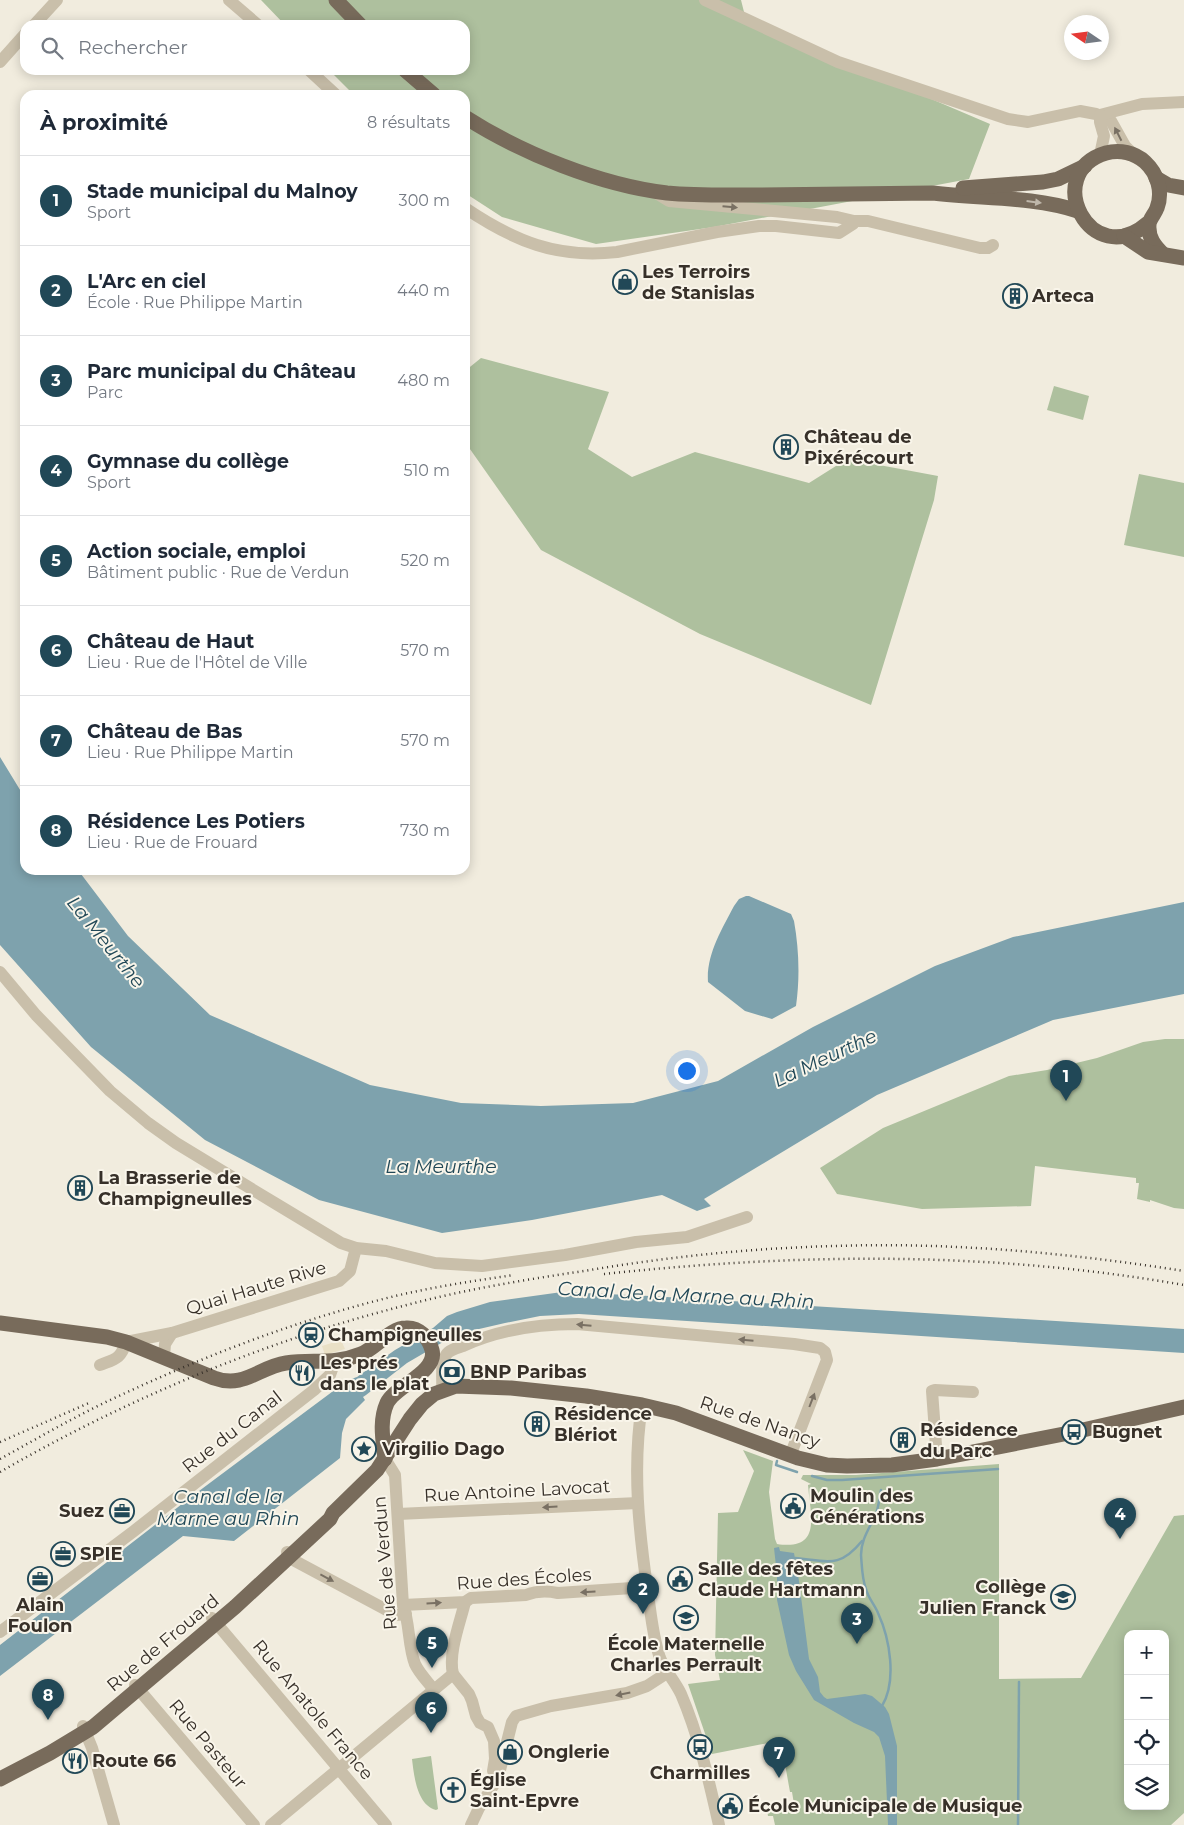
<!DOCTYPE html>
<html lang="fr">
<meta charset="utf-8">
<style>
body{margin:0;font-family:Montserrat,sans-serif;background:#f2f2f3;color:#1f2937}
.controls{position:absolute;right:15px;bottom:15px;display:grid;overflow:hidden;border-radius:10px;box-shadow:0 2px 12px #0003}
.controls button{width:45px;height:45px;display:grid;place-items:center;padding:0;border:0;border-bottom:1px solid #e0e1e3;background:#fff;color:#1f2937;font:25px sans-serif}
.compass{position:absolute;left:1064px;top:15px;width:45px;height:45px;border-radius:50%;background:#fff;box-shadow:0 2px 12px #0003;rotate:283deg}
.you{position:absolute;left:686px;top:1070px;width:18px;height:18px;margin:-12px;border:4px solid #fff;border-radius:50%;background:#1a73e8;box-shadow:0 0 0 8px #1a73e833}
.badge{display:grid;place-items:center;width:32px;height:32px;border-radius:50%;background:#214857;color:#fff;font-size:16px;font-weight:700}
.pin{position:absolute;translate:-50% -41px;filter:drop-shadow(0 1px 2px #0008)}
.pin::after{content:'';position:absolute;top:26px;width:18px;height:15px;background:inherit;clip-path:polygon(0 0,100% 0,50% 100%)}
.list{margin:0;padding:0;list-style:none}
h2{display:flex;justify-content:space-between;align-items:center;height:65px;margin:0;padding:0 20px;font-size:21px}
h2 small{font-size:16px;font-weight:400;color:#747a83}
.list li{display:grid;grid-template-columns:32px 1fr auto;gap:15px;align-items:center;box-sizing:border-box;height:90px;padding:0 20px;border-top:1px solid #e0e1e3}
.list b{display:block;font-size:19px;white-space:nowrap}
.list p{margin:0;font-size:16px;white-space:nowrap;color:#747a83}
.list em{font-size:16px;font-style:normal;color:#747a83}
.icon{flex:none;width:28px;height:28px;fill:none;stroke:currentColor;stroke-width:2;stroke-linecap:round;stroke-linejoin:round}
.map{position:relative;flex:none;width:1184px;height:1825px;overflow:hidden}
.search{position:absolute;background:#fff;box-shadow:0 2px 12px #0003;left:20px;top:20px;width:450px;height:55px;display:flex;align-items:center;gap:12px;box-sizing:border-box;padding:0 18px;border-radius:15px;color:#747a83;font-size:19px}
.panel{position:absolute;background:#fff;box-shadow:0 2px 12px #0003;left:20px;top:90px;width:450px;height:785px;border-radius:15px}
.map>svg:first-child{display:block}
.green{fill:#aec09e;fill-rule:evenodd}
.plaza{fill:#e9e0c6}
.water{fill:#7ea2ad}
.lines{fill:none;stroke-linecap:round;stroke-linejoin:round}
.stream{stroke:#7ea2ad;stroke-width:2.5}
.minor{stroke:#c9bfaa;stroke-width:12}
.major{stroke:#786b5b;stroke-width:15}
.rail{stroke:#373029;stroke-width:2.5;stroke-dasharray:1 4;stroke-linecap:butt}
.oneway{fill:#797063}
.oneway2{fill:#bfb7aa}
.labels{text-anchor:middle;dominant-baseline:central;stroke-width:4;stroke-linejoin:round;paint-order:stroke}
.poi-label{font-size:18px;font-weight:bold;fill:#373029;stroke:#f9f5ea;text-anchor:start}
.street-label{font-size:18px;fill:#373029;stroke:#f9f5ea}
.water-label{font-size:19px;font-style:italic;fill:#214857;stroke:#f9f5ea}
</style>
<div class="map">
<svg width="1184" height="1825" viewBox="0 0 1184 1825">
<rect width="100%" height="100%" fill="#f1ecde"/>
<g class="green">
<polygon points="261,0 741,0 746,20 990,124 969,179 714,227 596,244 502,217 465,193 465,95 354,95 329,70 465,70 465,25 285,25"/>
<polygon points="481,358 609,392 588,449 632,477 695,452 809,483 847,459 938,476 934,500 871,705 700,634 541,550 465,442 465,371"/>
<polygon points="1054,386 1089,396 1083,420 1047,410"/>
<polygon points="1139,474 1184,483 1184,557 1124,545"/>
<polygon points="1165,1039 1184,1039 1184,1209 1174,1208 1150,1200 1150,1202 1137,1199 1139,1183 1136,1183 1136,1178 1035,1166 1031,1206 922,1209 837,1194 820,1168 883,1128 1009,1076 1047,1070 1097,1058 1143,1042"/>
<path d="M743,1450L773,1461L769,1492L775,1539L777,1544C823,1551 810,1514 808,1485L811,1484L801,1479L803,1475H856L999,1464V1679L1081,1678L1174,1516L1184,1515V1813L1171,1825H775L773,1816H768L767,1810L794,1804L792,1792H790L783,1753H785L783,1740L712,1754L688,1684L720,1680L715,1655L718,1513L738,1512L754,1471ZM1128,1634H1165V1806H1128Z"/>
<path d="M431,1756L438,1809L436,1810C417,1805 414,1776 412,1759Z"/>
</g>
<polygon class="plaza" points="341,1340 345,1349 325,1355 322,1346"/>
<g class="water">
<polygon points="0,757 25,798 25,870 78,870 128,936 210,1015 370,1085 461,1103 541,1106 633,1103 718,1081 813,1027 935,966 1013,937 1184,902 1184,994 1053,1020 877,1095 704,1199 711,1206 697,1211 662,1195 532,1220 442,1233 319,1200 205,1140 91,1047 0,945"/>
<path d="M746,896H749L791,914L794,921C799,949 800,978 796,1006L772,1019L745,1011L708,982C706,955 722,929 734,906L739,899Z"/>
<polygon points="562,1292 650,1296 1184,1329 1184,1353 579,1314 540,1316 505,1323 479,1329 443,1342 407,1363 366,1395 363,1397 365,1400 346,1419 342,1433 340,1458 234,1541 183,1536 0,1676 0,1645 191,1497 348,1380 357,1377 395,1350 433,1328 447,1316 457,1312 490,1302"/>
<polygon points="779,1547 780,1551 794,1553 799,1581 809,1659 818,1677 820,1692 824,1697 827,1699 865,1694 872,1696 885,1707 889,1714 897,1746 897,1825 888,1825 885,1756 879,1737 874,1732 854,1723 814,1700 796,1671 789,1655 777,1600 777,1575 774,1548"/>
</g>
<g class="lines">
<g class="stream">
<polyline points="777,1461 776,1465 797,1472"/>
<polyline points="812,1476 827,1480 842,1480 998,1469"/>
<path d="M881,1490C879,1498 879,1508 875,1516C869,1529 861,1540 861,1555C862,1567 862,1579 866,1589C868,1598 875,1605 878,1613C890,1639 897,1681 882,1706"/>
<path d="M795,1558C828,1561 839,1569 862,1541"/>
<polyline points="1018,1825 1019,1682"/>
</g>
<g class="minor">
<polyline points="229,0 258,25"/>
<polyline points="705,0 838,62 1008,119 1028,122 1080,111 1096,114 1111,121 1125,146 1134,155"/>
<polyline points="34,25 57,0"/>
<polyline points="0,62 25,34"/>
<polyline points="309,70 336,95"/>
<polyline points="1100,115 1142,104 1184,102"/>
<polyline points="1100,155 1104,136 1100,122 1100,115"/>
<polyline points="656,193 669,201 837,217 854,221"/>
<path d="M465,208C514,241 557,259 617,252L717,232L759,226H776L839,233L853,224L854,221H868L980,248H988L993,245"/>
<polyline points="0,972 36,1015 110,1091 148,1123 176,1143 278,1205 341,1243 356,1248 386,1251 435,1263 482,1266 565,1255 636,1242 687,1237 747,1217"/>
<polyline points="164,1357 165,1344 172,1333"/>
<path d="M100,1365C115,1359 121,1359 126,1342L172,1333L339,1281L350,1271L356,1248"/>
<path d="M442,1390C443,1379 440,1365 446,1355C449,1350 457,1348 463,1346C498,1330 538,1324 577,1324L794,1344L820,1348L825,1352L827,1360L790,1456"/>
<path d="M642,1405C632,1468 639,1532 648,1594C651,1615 653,1638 660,1658C665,1671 675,1681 681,1694C699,1736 709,1781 719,1825"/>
<path d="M385,1459L395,1475L403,1605C410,1624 408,1646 415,1664C419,1673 428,1682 434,1690"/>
<polyline points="937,1459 932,1391 935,1390 973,1392"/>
<polyline points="398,1514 638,1503"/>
<polyline points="287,1552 295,1561 396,1615 406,1614"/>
<path d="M465,1602C460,1623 448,1653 453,1674L469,1694L472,1701L476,1716L480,1723L488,1727L494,1741L495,1759L493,1771"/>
<path d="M403,1605L465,1602L471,1598L526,1595C536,1591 548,1591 558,1593L647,1587"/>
<polyline points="212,1618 386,1825"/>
<polyline points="0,1632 134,1531 314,1390 330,1375 335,1361"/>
<polyline points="135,1685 254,1825"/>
<polyline points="83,1726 92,1748 114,1825"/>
<polyline points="271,1825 453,1674"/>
<polyline points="471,1825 479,1808 498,1778 512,1722 516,1716 551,1706 627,1693 647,1686 667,1673"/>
</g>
<g class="major">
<polyline points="336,0 360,25"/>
<polyline points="405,70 434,95"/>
<path d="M465,117C521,153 600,185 667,193C698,196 730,195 762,195C819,194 876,194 933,193C981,199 1032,196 1078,211"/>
<polyline points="1156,178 1168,185 1184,188"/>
<polyline points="963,188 1043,182 1058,179 1085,166"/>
<path d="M1148,223C1091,273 1040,173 1106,153C1120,149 1135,153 1145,162C1158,174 1163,192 1157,208C1155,214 1149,219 1149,225C1148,238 1155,246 1163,254"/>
<polyline points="1124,236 1148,252 1184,258"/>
<path d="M0,1323L107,1337L126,1342L214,1378C244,1389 259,1367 286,1363C313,1359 334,1365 361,1354C376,1348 390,1328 406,1328C419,1327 429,1338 432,1350C438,1372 395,1386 387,1403C379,1421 383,1440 385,1459"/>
<polyline points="0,1779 50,1753 93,1727 235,1607 316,1532 330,1519 333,1513 377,1470 410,1419 422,1404 434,1394 456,1386 511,1388 586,1396 642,1405 676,1413 798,1458 827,1465 847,1466 892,1465 937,1459 1074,1432 1184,1407"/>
</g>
<g class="rail">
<path d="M604,1274C800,1253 989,1251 1184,1285"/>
<polyline points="0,1442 89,1403"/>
<path d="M0,1459C40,1437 79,1414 121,1395C207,1355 298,1320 391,1297C432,1287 473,1281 514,1275"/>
<path d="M0,1472C125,1400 262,1342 403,1306C462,1290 523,1280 584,1271C667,1257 751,1248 835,1246C952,1242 1069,1253 1184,1271"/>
</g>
</g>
<defs><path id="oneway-solid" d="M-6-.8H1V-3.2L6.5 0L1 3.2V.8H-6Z" transform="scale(1.25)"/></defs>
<g class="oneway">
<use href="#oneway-solid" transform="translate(1118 134) rotate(-117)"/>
<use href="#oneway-solid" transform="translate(730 207) rotate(5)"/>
<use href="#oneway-solid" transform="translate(584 1325) rotate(-175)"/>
<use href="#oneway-solid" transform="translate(746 1340) rotate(-175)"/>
<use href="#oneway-solid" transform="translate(812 1400) rotate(-69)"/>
<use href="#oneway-solid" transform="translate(550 1507) rotate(177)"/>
<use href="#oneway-solid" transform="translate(327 1578) rotate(28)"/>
<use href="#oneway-solid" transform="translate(588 1592) rotate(177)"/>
<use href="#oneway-solid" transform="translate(434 1603) rotate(-4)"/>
<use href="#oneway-solid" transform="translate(623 1694) rotate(168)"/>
</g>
<use class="oneway2" href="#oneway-solid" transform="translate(1034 202) rotate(7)"/>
<defs>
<symbol id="shop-ring" viewBox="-11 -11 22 22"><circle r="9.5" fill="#f9f5ea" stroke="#214857" stroke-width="1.5"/><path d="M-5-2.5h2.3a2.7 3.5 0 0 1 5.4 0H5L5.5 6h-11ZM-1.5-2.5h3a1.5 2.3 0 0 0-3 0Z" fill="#214857"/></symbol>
<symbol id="building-ring" viewBox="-11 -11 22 22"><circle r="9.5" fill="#f9f5ea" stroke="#214857" stroke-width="1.5"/><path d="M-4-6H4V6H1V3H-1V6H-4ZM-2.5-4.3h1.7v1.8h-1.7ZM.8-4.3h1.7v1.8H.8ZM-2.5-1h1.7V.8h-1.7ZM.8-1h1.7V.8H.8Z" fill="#214857"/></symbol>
<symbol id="station-ring" viewBox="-11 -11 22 22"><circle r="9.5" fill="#f9f5ea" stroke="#214857" stroke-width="1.5"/><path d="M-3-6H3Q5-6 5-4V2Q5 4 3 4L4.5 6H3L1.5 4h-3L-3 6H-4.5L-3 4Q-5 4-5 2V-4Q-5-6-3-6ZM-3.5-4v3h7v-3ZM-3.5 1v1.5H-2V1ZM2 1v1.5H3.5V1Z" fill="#214857"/></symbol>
<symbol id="bank-ring" viewBox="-11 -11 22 22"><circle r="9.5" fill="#f9f5ea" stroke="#214857" stroke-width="1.5"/><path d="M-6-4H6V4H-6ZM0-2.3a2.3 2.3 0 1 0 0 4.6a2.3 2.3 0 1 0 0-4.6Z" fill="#214857"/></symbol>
<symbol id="restaurant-ring" viewBox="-11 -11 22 22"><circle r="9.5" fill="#f9f5ea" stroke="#214857" stroke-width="1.5"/><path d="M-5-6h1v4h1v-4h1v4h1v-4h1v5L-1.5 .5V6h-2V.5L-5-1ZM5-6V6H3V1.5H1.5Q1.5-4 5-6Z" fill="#214857"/></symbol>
<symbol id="bus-ring" viewBox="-11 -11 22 22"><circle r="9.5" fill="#f9f5ea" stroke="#214857" stroke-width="1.5"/><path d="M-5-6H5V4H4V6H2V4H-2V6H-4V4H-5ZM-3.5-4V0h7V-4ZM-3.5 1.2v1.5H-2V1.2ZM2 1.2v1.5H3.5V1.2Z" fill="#214857"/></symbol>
<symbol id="sight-ring" viewBox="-11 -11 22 22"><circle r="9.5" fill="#f9f5ea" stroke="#214857" stroke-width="1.5"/><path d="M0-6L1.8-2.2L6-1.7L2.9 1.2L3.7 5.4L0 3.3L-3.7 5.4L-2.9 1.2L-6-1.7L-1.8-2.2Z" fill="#214857"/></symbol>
<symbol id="civic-ring" viewBox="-11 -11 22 22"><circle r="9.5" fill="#f9f5ea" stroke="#214857" stroke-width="1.5"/><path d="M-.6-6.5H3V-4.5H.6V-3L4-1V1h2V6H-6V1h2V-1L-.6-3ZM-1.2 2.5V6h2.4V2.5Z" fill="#214857"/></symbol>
<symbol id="office-ring" viewBox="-11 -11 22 22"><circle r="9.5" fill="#f9f5ea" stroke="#214857" stroke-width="1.5"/><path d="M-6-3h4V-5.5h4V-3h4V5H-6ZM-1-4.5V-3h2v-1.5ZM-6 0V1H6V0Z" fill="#214857"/></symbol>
<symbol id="school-ring" viewBox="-11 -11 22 22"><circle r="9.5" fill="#f9f5ea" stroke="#214857" stroke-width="1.5"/><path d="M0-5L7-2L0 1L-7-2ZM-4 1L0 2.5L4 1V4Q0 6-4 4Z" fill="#214857"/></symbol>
<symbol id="church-ring" viewBox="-11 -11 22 22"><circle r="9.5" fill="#f9f5ea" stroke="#214857" stroke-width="1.5"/><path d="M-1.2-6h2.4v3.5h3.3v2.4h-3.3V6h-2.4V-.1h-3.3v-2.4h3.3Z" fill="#214857"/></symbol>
</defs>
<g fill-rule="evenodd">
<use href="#shop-ring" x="611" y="268" width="28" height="28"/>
<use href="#building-ring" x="1001" y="282" width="28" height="28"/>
<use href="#building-ring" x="772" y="433" width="28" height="28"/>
<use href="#building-ring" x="66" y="1174" width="28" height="28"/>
<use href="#station-ring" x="297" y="1321" width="28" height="28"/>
<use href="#bank-ring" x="438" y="1358" width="28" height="28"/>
<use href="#restaurant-ring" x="288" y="1359" width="28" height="28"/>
<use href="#building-ring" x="523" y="1410" width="28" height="28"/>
<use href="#bus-ring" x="1060" y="1418" width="28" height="28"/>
<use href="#building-ring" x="889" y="1426" width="28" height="28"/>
<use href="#sight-ring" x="350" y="1435" width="28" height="28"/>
<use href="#civic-ring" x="779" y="1492" width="28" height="28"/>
<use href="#office-ring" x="108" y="1497" width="28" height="28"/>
<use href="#office-ring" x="49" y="1540" width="28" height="28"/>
<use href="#office-ring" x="26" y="1565" width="28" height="28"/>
<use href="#civic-ring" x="666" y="1565" width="28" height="28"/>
<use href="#school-ring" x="1049" y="1583" width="28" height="28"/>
<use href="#school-ring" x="672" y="1604" width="28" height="28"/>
<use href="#bus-ring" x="686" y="1733" width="28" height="28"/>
<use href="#shop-ring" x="496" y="1738" width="28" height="28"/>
<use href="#restaurant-ring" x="61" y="1747" width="28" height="28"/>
<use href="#church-ring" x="439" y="1776" width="28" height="28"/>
<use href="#civic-ring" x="716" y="1792" width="28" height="28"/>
</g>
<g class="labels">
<g class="poi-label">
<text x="642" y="272">Les Terroirs<tspan x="642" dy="21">de Stanislas</tspan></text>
<text x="1032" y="296">Arteca</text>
<text x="804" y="437">Château de<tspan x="804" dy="21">Pixérécourt</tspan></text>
<text x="98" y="1178">La Brasserie de<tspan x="98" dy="21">Champigneulles</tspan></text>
<text x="328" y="1335">Champigneulles</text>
<text x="320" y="1363">Les prés<tspan x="320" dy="21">dans le plat</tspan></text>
<text x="470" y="1372">BNP Paribas</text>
<text x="554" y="1414">Résidence<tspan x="554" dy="21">Blériot</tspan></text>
<text x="920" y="1430">Résidence<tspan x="920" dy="21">du Parc</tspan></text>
<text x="1092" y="1432">Bugnet</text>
<text x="382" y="1449">Virgilio Dago</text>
<text x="810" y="1496">Moulin des<tspan x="810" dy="21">Générations</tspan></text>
<text x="104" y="1511" text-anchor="end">Suez</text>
<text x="80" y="1554">SPIE</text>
<text x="698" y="1569">Salle des fêtes<tspan x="698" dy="21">Claude Hartmann</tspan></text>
<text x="1046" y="1587" text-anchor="end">Collège<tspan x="1046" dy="21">Julien Franck</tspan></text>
<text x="40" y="1605" text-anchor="middle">Alain<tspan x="40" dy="21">Foulon</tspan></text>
<text x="686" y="1644" text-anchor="middle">École Maternelle<tspan x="686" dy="21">Charles Perrault</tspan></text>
<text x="528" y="1752">Onglerie</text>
<text x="92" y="1761">Route 66</text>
<text x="700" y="1773" text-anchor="middle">Charmilles</text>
<text x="470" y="1780">Église<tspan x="470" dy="21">Saint-Epvre</tspan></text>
<text x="748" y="1806">École Municipale de Musique</text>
</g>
<g class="street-label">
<text transform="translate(256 1288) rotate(-17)">Quai Haute Rive</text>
<text transform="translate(760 1422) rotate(19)">Rue de Nancy</text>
<text transform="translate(232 1432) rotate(-38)">Rue du Canal</text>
<text transform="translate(517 1491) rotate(-3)">Rue Antoine Lavocat</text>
<text transform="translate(385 1563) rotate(-95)">Rue de Verdun</text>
<text transform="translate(524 1579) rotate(-4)">Rue des Écoles</text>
<text transform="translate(163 1643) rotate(-40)">Rue de Frouard</text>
<text transform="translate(313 1710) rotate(50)">Rue Anatole France</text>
<text transform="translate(208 1744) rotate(50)">Rue Pasteur</text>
</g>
<g class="water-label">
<text transform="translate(106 942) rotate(51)">La Meurthe</text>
<text transform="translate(825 1058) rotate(-25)">La Meurthe</text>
<text x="441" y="1166">La Meurthe</text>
<text transform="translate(686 1295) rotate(3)">Canal de la Marne au Rhin</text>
<text x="228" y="1496">Canal de la<tspan x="228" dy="22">Marne au Rhin</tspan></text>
</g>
</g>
</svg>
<div class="controls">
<button>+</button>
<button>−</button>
<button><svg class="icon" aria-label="locate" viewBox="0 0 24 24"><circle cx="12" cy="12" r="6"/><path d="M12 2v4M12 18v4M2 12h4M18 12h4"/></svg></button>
<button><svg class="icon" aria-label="layers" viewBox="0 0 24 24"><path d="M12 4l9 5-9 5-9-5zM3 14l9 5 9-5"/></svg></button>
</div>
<svg class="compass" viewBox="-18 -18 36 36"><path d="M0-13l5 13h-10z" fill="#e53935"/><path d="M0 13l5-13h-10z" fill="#747a83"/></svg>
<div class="you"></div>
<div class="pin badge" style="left:1066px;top:1101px">1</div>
<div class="pin badge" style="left:643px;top:1614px">2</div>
<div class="pin badge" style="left:857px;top:1644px">3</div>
<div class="pin badge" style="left:1120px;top:1539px">4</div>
<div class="pin badge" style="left:432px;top:1668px">5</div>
<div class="pin badge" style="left:431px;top:1733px">6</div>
<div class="pin badge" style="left:779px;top:1778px">7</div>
<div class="pin badge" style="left:48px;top:1720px">8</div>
<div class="search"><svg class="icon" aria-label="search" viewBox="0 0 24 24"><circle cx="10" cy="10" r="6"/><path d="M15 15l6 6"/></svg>Rechercher</div>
<section class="panel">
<h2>À proximité<small>8 résultats</small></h2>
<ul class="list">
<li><span class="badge">1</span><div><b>Stade municipal du Malnoy</b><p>Sport</p></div><em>300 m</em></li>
<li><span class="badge">2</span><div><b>L'Arc en ciel</b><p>École · Rue Philippe Martin</p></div><em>440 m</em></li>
<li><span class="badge">3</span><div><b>Parc municipal du Château</b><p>Parc</p></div><em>480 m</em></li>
<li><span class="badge">4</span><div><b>Gymnase du collège</b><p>Sport</p></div><em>510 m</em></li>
<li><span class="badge">5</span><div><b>Action sociale, emploi</b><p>Bâtiment public · Rue de Verdun</p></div><em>520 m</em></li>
<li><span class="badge">6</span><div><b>Château de Haut</b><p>Lieu · Rue de l'Hôtel de Ville</p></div><em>570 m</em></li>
<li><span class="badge">7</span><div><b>Château de Bas</b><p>Lieu · Rue Philippe Martin</p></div><em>570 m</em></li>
<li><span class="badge">8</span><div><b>Résidence Les Potiers</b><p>Lieu · Rue de Frouard</p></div><em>730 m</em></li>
</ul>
</section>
</div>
